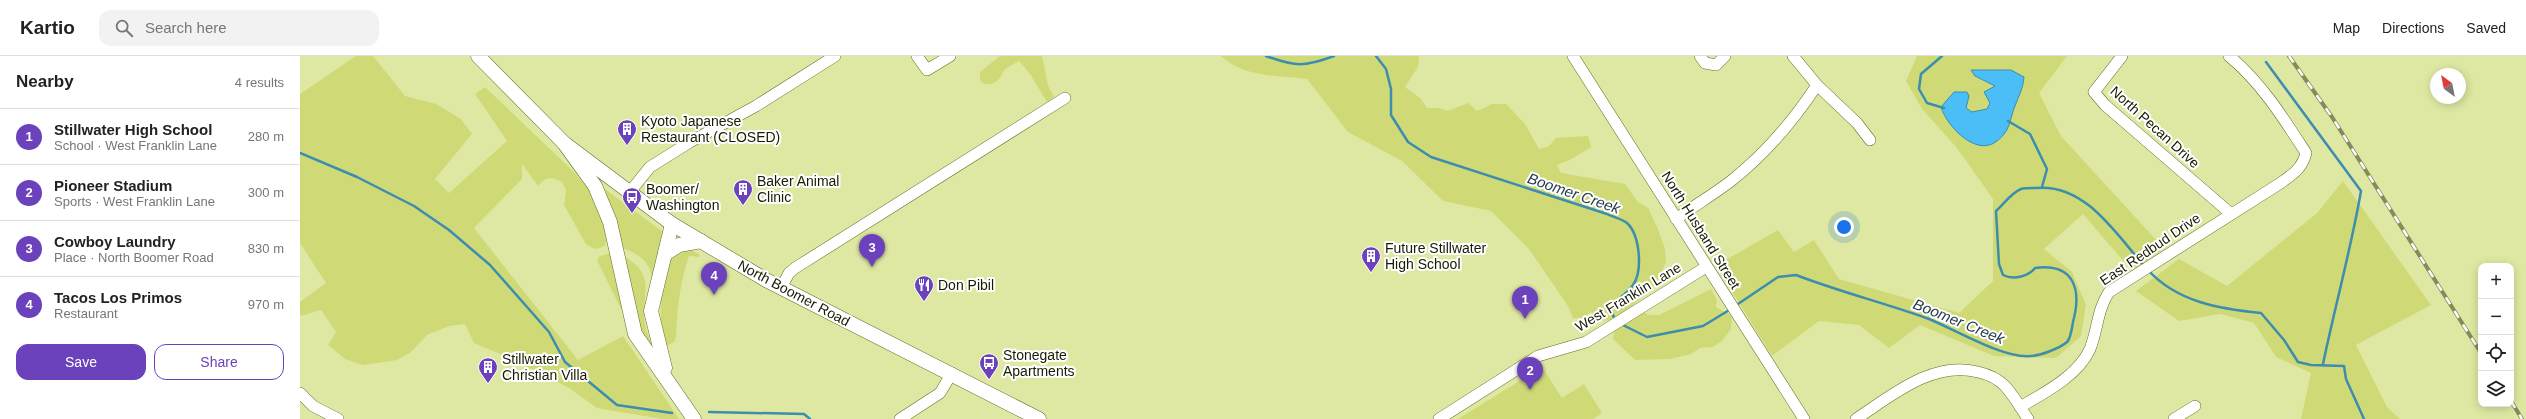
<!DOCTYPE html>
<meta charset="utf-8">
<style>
body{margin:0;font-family:Helvetica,sans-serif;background:#f2f2f2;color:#222}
.controls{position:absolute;right:12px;bottom:12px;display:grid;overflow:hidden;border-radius:8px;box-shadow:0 2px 10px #0003}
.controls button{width:36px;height:36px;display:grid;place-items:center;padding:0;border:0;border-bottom:1px solid #e0e0e0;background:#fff;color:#222;font:20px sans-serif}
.compass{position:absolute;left:2130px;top:12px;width:36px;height:36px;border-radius:50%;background:#fff;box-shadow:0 2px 10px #0003;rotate:328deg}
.you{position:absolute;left:1544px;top:171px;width:14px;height:14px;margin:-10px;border:3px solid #fff;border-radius:50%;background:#1a73e8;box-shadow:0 0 0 6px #1a73e833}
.badge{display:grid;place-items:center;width:26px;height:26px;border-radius:50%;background:#6b42bb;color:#fff;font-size:13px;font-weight:700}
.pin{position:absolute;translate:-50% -33px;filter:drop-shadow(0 1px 2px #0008)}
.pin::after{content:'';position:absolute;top:21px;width:14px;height:12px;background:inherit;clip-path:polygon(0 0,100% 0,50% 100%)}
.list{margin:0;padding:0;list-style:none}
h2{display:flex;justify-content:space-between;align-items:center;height:52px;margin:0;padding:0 16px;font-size:17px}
h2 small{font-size:13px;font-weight:400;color:#767676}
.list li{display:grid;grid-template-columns:26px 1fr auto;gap:12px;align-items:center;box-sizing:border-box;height:56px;padding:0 16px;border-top:1px solid #e0e0e0}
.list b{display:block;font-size:15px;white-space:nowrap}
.list p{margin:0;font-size:13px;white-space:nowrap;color:#767676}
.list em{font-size:13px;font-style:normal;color:#767676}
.actions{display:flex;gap:8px;padding:12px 16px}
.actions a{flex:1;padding:9px 0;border:1px solid #6b42bb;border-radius:12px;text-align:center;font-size:14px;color:#6b42bb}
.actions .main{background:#6b42bb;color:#fff}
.icon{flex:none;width:22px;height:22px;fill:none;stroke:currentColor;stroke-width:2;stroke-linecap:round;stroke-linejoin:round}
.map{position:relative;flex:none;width:2226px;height:363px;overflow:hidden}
header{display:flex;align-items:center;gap:24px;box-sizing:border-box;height:56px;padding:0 20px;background:#fff;border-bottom:1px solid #e0e0e0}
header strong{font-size:19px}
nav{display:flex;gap:22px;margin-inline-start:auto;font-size:14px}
.search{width:280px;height:36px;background:#f2f2f2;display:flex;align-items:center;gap:10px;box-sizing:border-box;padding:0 14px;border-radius:12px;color:#767676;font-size:15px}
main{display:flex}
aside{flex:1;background:#fff}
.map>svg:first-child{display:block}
.green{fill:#cfda77}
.water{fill:#4bbef8;stroke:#3c8dae}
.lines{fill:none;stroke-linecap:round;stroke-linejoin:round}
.stream{stroke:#3c8dae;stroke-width:2.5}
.minor-casing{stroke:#636a26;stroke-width:12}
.major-casing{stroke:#636a26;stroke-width:15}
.minor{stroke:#fff;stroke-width:11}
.major{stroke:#fff;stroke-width:14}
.rail-casing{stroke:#858b59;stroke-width:4}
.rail{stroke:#fff;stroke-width:2.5;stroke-dasharray:8;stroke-linecap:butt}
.labels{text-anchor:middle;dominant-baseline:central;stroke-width:4;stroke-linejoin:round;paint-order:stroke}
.poi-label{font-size:14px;fill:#181a01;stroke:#fff;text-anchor:start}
.street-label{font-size:14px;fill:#181a01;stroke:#fff}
.water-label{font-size:15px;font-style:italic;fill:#223a48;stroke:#fff}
</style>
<header>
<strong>Kartio</strong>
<div class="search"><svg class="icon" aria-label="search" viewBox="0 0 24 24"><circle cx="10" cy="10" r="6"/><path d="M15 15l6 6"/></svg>Search here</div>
<nav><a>Map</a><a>Directions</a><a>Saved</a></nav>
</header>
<main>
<aside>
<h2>Nearby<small>4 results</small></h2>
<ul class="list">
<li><span class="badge">1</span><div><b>Stillwater High School</b><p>School · West Franklin Lane</p></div><em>280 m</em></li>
<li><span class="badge">2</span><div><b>Pioneer Stadium</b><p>Sports · West Franklin Lane</p></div><em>300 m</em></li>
<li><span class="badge">3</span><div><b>Cowboy Laundry</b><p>Place · North Boomer Road</p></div><em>830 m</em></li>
<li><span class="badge">4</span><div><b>Tacos Los Primos</b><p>Restaurant</p></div><em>970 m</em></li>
</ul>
<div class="actions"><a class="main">Save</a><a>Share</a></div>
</aside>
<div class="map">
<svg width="2226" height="363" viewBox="0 0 2226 363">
<rect width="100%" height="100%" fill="#dee8a2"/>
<g class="green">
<path d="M56,0H73L105,40L136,48L161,63L172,78L135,123L149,137L207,85L175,38L185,31L273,115L291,137L308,179L305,189L300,192L294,193L286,188L264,149L266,134L262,126C252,120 245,121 238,130L222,108V123L174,172L278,304L323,280L379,363H362L297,352L269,332L207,301L174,287L165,268L149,270L127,279L110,297L97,304L63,309L45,303L28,289L36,276L21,254L0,260V246L26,227L0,187V38Z"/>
<path d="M700,0H742L748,29L754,41L747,46L730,18L719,5L705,13C699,23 698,29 684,28L680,24V16Z"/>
<path d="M921,0H1119L1118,11L1105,31L1121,43L1127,52H1140L1148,55L1168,47L1177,55L1192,48H1206L1225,68L1239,93L1249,90L1256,82L1288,80L1291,91L1270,104L1257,109L1261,117L1325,128L1338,146L1348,152L1358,173L1365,193L1366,206L1356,228L1332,250L1349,259H1359L1411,233L1417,244L1416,251L1432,260L1431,273L1422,285L1413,291L1400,292L1391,298L1370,303L1335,304L1313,283L1315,271L1311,264L1297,265L1291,256L1283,262H1273L1268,250L1229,193L1191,155L1143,145L1102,105L1048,76L1007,23C978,20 943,21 921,0Z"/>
<polygon points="1617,0 1767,0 1739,37 1761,80 1858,186 1867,191 1832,215 1783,158 1744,193 1772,216 1786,249 1781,280 1756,302 1694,300 1620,269 1589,292 1559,269 1519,265 1472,300 1420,216 1422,206 1478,174 1494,196 1514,184 1539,223 1659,257 1693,225 1693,143 1657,92 1622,53 1606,25"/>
<polygon points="2043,125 2131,249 2056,289 2087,351 2100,363 2001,363 2011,317 1976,301 1954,267 1920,258 1879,265 1836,235 1879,203 1927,230 2017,157"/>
<path d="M302,131L363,176L352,224C351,205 337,197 320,191Z"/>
<path d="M386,192L399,198V201L389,200C380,227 377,253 376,281L374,286L366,290C357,261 360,229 371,200Z"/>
<polygon points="310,197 321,248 322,255 297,204 300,200"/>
<path d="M325,201C357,219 341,239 345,268C346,278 353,287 356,297L336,266Z"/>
<polygon points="1242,311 1262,342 1284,328 1302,357 1293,363 1158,363"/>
</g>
<path class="water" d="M1671,14H1711L1724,21C1723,33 1719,39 1715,50C1709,65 1711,74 1697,85C1676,102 1646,69 1641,51L1654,36H1667L1669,40L1666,52L1672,56L1687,53L1690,47L1684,36L1695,30L1675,20Z"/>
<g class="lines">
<g class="stream">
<path d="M966,0C996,11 1004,11 1034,0"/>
<path d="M1076,0L1086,13L1091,33V59L1108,86L1131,101L1307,158C1313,161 1322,163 1327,167C1340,179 1343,215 1333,229C1327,239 1318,240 1311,254L1315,264"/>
<polyline points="1642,0 1621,18 1619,33 1627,47 1644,52"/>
<path d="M1966,6L2061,135C2051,193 2035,250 2023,308"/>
<polyline points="1708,65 1730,78 1747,113 1742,131"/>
<polyline points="0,97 57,121 114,150 149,174 190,209 249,276 265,306 317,349 372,357"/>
<path d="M1848,214C1877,246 1920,253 1961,257L1984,284L1998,306L2011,309L2044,310L2046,323L2064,363"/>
<path d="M1435,250L1478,221L1496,219C1540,236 1585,247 1629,263C1654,273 1704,303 1730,300C1740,300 1760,292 1767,286C1771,282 1772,271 1773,266C1782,233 1774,207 1735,212C1728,221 1713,224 1703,219L1699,208L1696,155C1704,148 1711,137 1721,133C1726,132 1732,132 1736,132C1785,127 1816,178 1845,211"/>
<polyline points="1321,268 1347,281 1403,270 1431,253"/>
<polyline points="409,356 504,358 510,363"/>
</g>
<defs>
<g id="minor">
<polyline points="617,0 627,14 650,0"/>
<polyline points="1273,0 1504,363"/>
<polyline points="1400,0 1405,7 1416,9 1425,0"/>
<polyline points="1493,0 1517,29 1557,67 1570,84"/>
<polyline points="1822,0 1794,36 1805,49 1930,157"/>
<polyline points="329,137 350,111 390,86 456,50 535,0"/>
<path d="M1376,163C1394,150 1414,138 1431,125C1464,99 1494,64 1517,29"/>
<polyline points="481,232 489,217 495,212 765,42"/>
<polyline points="0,337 13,350 38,363"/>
<path d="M1720,351C1744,337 1778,320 1790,293C1798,273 1797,254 1809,236L1979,128C1992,119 2002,113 2006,97C1984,63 1961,26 1929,0"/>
<polyline points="600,363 640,337 652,317"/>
<polyline points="1139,363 1238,300 1286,286 1406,211"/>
<path d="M1556,363C1591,340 1633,304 1678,316C1687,318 1698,323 1705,330C1714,340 1721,352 1728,363"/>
<polyline points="1874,363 1895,350"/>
</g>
<g id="major">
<polyline points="178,0 264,87 295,130 310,166 335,278 394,363"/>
<polyline points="264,87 372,168 466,224 739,363"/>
<polyline points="365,198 379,189 401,185"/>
<polyline points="365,312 351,255 372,168"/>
</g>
</defs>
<use href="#minor" class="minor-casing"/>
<use href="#major" class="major-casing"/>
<use href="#minor" class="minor"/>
<use href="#major" class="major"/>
<defs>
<g id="rail">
<polyline points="1989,0 2032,61 2181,297"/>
<polyline points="2211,345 2222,363"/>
</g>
</defs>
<use href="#rail" class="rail-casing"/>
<use href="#rail" class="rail"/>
</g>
<defs>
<symbol id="building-pin" viewBox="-11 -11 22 30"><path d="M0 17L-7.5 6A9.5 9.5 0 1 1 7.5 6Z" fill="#6b42bb" stroke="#fff"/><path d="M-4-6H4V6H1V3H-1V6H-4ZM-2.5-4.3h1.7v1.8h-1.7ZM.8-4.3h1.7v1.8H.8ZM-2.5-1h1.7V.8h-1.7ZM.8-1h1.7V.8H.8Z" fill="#fff"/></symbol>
<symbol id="bus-pin" viewBox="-11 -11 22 30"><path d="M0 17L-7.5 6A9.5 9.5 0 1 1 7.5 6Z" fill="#6b42bb" stroke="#fff"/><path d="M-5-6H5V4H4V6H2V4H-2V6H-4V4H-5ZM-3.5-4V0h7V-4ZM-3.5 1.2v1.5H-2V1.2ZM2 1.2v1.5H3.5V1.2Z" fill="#fff"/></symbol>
<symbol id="restaurant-pin" viewBox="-11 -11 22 30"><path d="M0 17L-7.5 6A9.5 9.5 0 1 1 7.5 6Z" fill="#6b42bb" stroke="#fff"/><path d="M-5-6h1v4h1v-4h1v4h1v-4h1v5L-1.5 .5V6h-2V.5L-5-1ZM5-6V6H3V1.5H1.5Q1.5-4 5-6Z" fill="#fff"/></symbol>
</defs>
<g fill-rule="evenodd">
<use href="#building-pin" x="316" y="62" width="22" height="30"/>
<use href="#building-pin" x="432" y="122" width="22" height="30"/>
<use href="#bus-pin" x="321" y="130" width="22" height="30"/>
<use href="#building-pin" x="1060" y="189" width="22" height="30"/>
<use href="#restaurant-pin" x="613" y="218" width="22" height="30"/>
<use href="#bus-pin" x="678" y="296" width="22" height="30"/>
<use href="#building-pin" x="177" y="300" width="22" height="30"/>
</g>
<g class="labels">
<g class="poi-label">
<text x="341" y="65">Kyoto Japanese<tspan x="341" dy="16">Restaurant (CLOSED)</tspan></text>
<text x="457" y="125">Baker Animal<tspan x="457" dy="16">Clinic</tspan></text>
<text x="346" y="133">Boomer/<tspan x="346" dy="16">Washington</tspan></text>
<text x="1085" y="192">Future Stillwater<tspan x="1085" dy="16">High School</tspan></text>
<text x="638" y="229">Don Pibil</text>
<text x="703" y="299">Stonegate<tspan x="703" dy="16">Apartments</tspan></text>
<text x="202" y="303">Stillwater<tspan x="202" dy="16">Christian Villa</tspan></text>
</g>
<g class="street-label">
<text transform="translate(1855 71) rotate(42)">North Pecan Drive</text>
<text transform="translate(1401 174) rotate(58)">North Husband Street</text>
<text transform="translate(1850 193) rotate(-34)">East Redbud Drive</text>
<text transform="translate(494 237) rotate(28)">North Boomer Road</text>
<text transform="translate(1328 241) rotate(-31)">West Franklin Lane</text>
</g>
<g class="water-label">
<text transform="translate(1274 137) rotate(19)">Boomer Creek</text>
<text transform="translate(1659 265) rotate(22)">Boomer Creek</text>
</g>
</g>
</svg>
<div class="controls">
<button>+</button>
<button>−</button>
<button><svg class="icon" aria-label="locate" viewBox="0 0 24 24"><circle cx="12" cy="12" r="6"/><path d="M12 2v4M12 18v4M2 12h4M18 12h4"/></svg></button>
<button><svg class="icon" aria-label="layers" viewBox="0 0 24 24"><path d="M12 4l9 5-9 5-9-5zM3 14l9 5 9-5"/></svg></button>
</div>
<svg class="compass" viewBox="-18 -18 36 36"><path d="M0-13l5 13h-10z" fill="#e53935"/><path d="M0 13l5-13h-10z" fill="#767676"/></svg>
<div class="you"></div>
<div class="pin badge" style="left:1225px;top:263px">1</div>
<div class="pin badge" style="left:1230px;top:334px">2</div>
<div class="pin badge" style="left:572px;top:211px">3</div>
<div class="pin badge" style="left:414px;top:239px">4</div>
</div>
</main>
